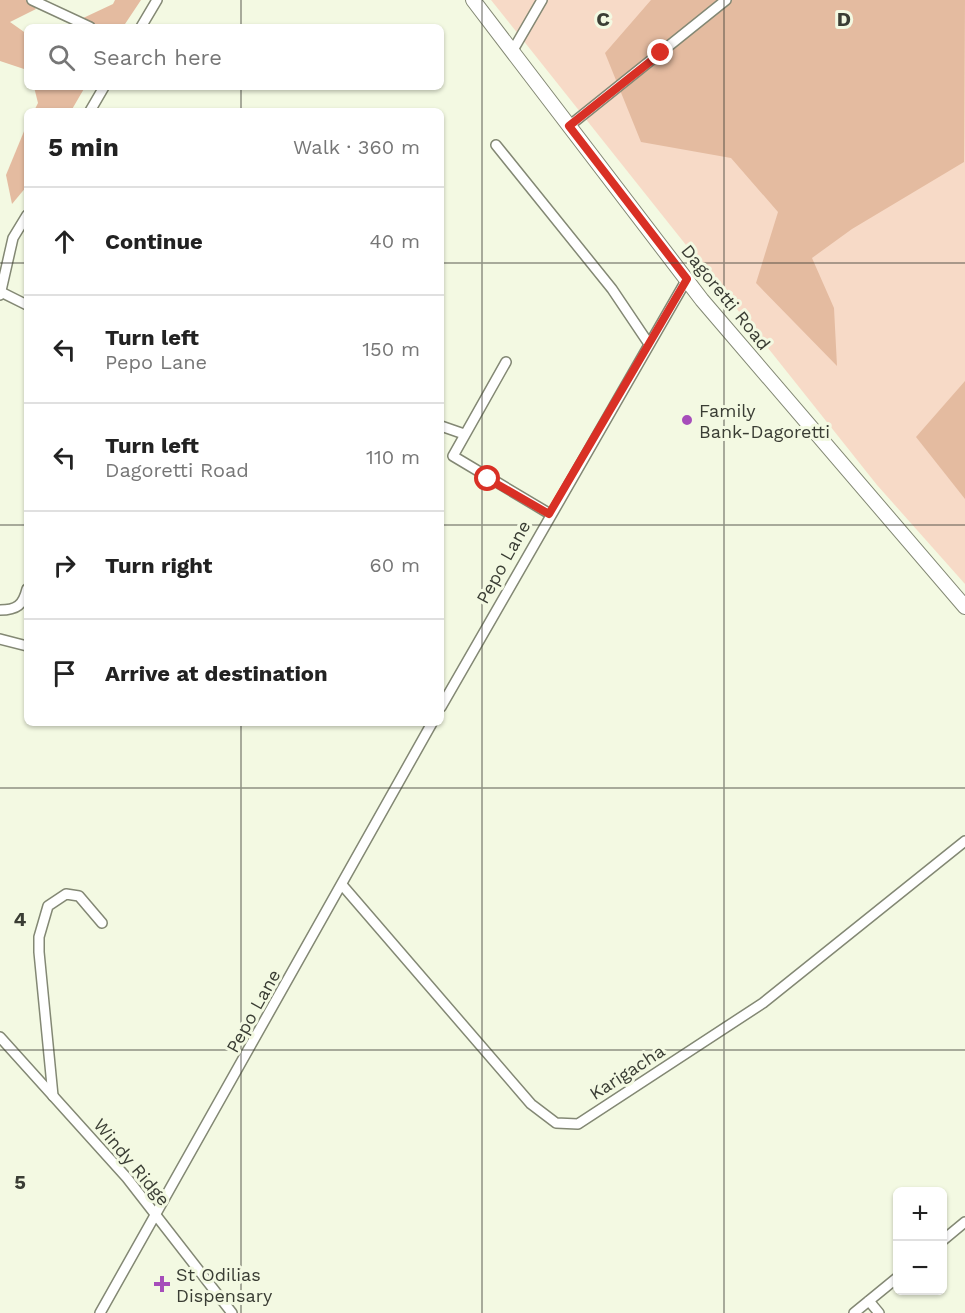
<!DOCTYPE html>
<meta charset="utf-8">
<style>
body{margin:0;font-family:"Work Sans",sans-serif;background:#f6f6f6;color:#222}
.controls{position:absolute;right:18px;bottom:18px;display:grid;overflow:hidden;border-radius:9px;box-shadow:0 2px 4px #0004}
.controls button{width:54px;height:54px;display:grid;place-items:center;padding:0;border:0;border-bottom:2px solid #e0e0e0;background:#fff;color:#222;font:30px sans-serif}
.stop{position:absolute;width:18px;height:18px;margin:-14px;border:4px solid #d93025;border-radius:50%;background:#fff}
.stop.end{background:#d93025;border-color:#fff;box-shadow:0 2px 6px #0008}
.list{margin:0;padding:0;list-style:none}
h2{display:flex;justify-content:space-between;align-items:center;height:78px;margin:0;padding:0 24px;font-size:26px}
h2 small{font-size:20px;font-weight:400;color:#767676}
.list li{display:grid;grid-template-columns:39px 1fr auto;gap:18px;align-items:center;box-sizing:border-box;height:108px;padding:0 24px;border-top:2px solid #e0e0e0}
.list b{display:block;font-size:22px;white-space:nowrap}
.list p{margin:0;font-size:20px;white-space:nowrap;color:#767676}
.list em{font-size:20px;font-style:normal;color:#767676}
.icon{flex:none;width:33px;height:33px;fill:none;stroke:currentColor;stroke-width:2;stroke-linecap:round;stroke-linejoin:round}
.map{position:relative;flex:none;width:965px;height:1313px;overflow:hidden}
.search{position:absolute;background:#fff;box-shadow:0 2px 4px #0004;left:24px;top:24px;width:420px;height:66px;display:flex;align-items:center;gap:15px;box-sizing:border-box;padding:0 21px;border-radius:9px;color:#767676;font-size:22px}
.panel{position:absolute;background:#fff;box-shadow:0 2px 4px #0004;left:24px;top:108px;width:420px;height:618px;border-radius:9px}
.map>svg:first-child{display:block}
.green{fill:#f7dac7}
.forest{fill:#e4bba0}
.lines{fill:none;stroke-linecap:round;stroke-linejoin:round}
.street-casing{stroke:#838874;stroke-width:12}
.secondary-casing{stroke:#838874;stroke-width:16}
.street{stroke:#fff;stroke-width:9}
.secondary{stroke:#fff;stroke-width:14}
.route{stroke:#d93025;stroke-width:8}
.grid{fill:none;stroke:#3a3d34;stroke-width:1.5;stroke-opacity:0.55}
.poi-dot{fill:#a64dba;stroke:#f3f9e2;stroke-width:2}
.labels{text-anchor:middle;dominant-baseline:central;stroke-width:6;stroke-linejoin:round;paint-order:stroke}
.street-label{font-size:18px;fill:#3a3d34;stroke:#f3f9e2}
.poi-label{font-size:18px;fill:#3a3d34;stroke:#f3f9e2;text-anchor:start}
.grid-label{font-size:20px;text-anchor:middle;font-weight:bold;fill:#3a3d34;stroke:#f3f9e2;stroke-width:6;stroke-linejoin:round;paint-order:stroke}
</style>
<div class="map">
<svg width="965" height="1313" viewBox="0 0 965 1313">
<rect width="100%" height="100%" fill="#f3f9e2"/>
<polygon class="green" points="491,0 965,0 965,584 877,485"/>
<g class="forest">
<polygon points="0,0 28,0 36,9 10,22 27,34 27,70 0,61"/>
<polygon points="115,0 141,0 123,27 64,27 113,4"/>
<polygon points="651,0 965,0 964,162 852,229 812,258 834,308 837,366 756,283 778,212 731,158 641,142 605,53"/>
<polygon points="34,87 85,87 71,111 34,111 38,103"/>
<polygon points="27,124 27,186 12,204 6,175"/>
<polygon points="965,381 965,499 916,437"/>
</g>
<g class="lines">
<defs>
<g id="street">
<polyline points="32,0 90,27"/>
<polyline points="141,27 157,0"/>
<polyline points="513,50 542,0"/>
<polyline points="90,111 104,87"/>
<polyline points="569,126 726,0"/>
<polyline points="496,145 612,289 649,344"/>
<polyline points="1,292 27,305"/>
<polyline points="0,295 13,238 27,215"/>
<polyline points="506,362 453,456 550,514"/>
<polyline points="441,426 464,434"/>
<path d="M0,610C17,610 23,605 27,589"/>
<polyline points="0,639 27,646"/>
<polyline points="441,707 687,279"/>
<polyline points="343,886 531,1104 556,1123 578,1124 763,1003 965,841"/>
<polyline points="0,1037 127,1178 232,1313"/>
<polyline points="53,1096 39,952 39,937 48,906 66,894 79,896 102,923"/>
<polyline points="942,1241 965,1222"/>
<polyline points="869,1301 879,1313"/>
<polyline points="100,1313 432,723"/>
<polyline points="854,1313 898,1277"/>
</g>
<polyline id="secondary" points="473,0 702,300 965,607"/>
</defs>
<use href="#street" class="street-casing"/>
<use href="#secondary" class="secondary-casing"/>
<use href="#street" class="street"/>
<use href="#secondary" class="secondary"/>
</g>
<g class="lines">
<polyline class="route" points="488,479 549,514 687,279 569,126 661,53"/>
</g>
<path class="grid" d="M241,0V27M482,0V1313M724,0V1313M241,87V111M0,263H27M441,263H965M0,525H27M441,525H965M241,723V1313M0,788H965M0,1050H965"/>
<g class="poi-dot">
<circle cx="687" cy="420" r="6"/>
<path d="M159 1275h6v6h6v6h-6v6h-6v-6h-6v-6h6z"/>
</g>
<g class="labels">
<g class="street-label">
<text transform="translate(726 297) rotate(51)">Dagoretti Road</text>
<text transform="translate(503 562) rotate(-61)">Pepo Lane</text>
<text transform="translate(253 1011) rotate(-61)">Pepo Lane</text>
<text transform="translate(627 1072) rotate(-33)">Karigacha</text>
<text transform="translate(132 1162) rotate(50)">Windy Ridge</text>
</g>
<g class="poi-label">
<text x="699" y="410">Family<tspan x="699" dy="21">Bank-Dagoretti</tspan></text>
<text x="176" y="1274">St Odilias<tspan x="176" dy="21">Dispensary</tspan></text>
</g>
</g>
<g class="grid-label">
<text x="603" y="26">C</text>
<text x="844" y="26">D</text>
<text x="20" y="926">4</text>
<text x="20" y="1189">5</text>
</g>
</svg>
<div class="controls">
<button>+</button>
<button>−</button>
</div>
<div class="stop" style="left:488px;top:479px"></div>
<div class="stop end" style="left:661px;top:53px"></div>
<div class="search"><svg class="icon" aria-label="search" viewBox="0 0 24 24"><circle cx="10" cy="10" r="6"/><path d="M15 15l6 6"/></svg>Search here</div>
<section class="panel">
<h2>5 min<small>Walk · 360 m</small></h2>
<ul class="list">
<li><svg class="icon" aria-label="ahead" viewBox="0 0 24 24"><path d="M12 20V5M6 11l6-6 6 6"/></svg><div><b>Continue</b></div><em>40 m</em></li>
<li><svg class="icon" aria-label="left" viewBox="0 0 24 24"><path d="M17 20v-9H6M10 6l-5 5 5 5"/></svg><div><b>Turn left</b><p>Pepo Lane</p></div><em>150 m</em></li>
<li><svg class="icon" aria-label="left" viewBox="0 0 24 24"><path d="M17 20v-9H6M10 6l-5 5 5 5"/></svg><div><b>Turn left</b><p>Dagoretti Road</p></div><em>110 m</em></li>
<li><svg class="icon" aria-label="right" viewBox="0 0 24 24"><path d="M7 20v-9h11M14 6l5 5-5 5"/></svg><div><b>Turn right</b></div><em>60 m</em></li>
<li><svg class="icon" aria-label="arrive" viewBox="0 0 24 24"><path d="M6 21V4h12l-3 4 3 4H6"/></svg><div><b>Arrive at destination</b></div></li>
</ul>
</section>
</div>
